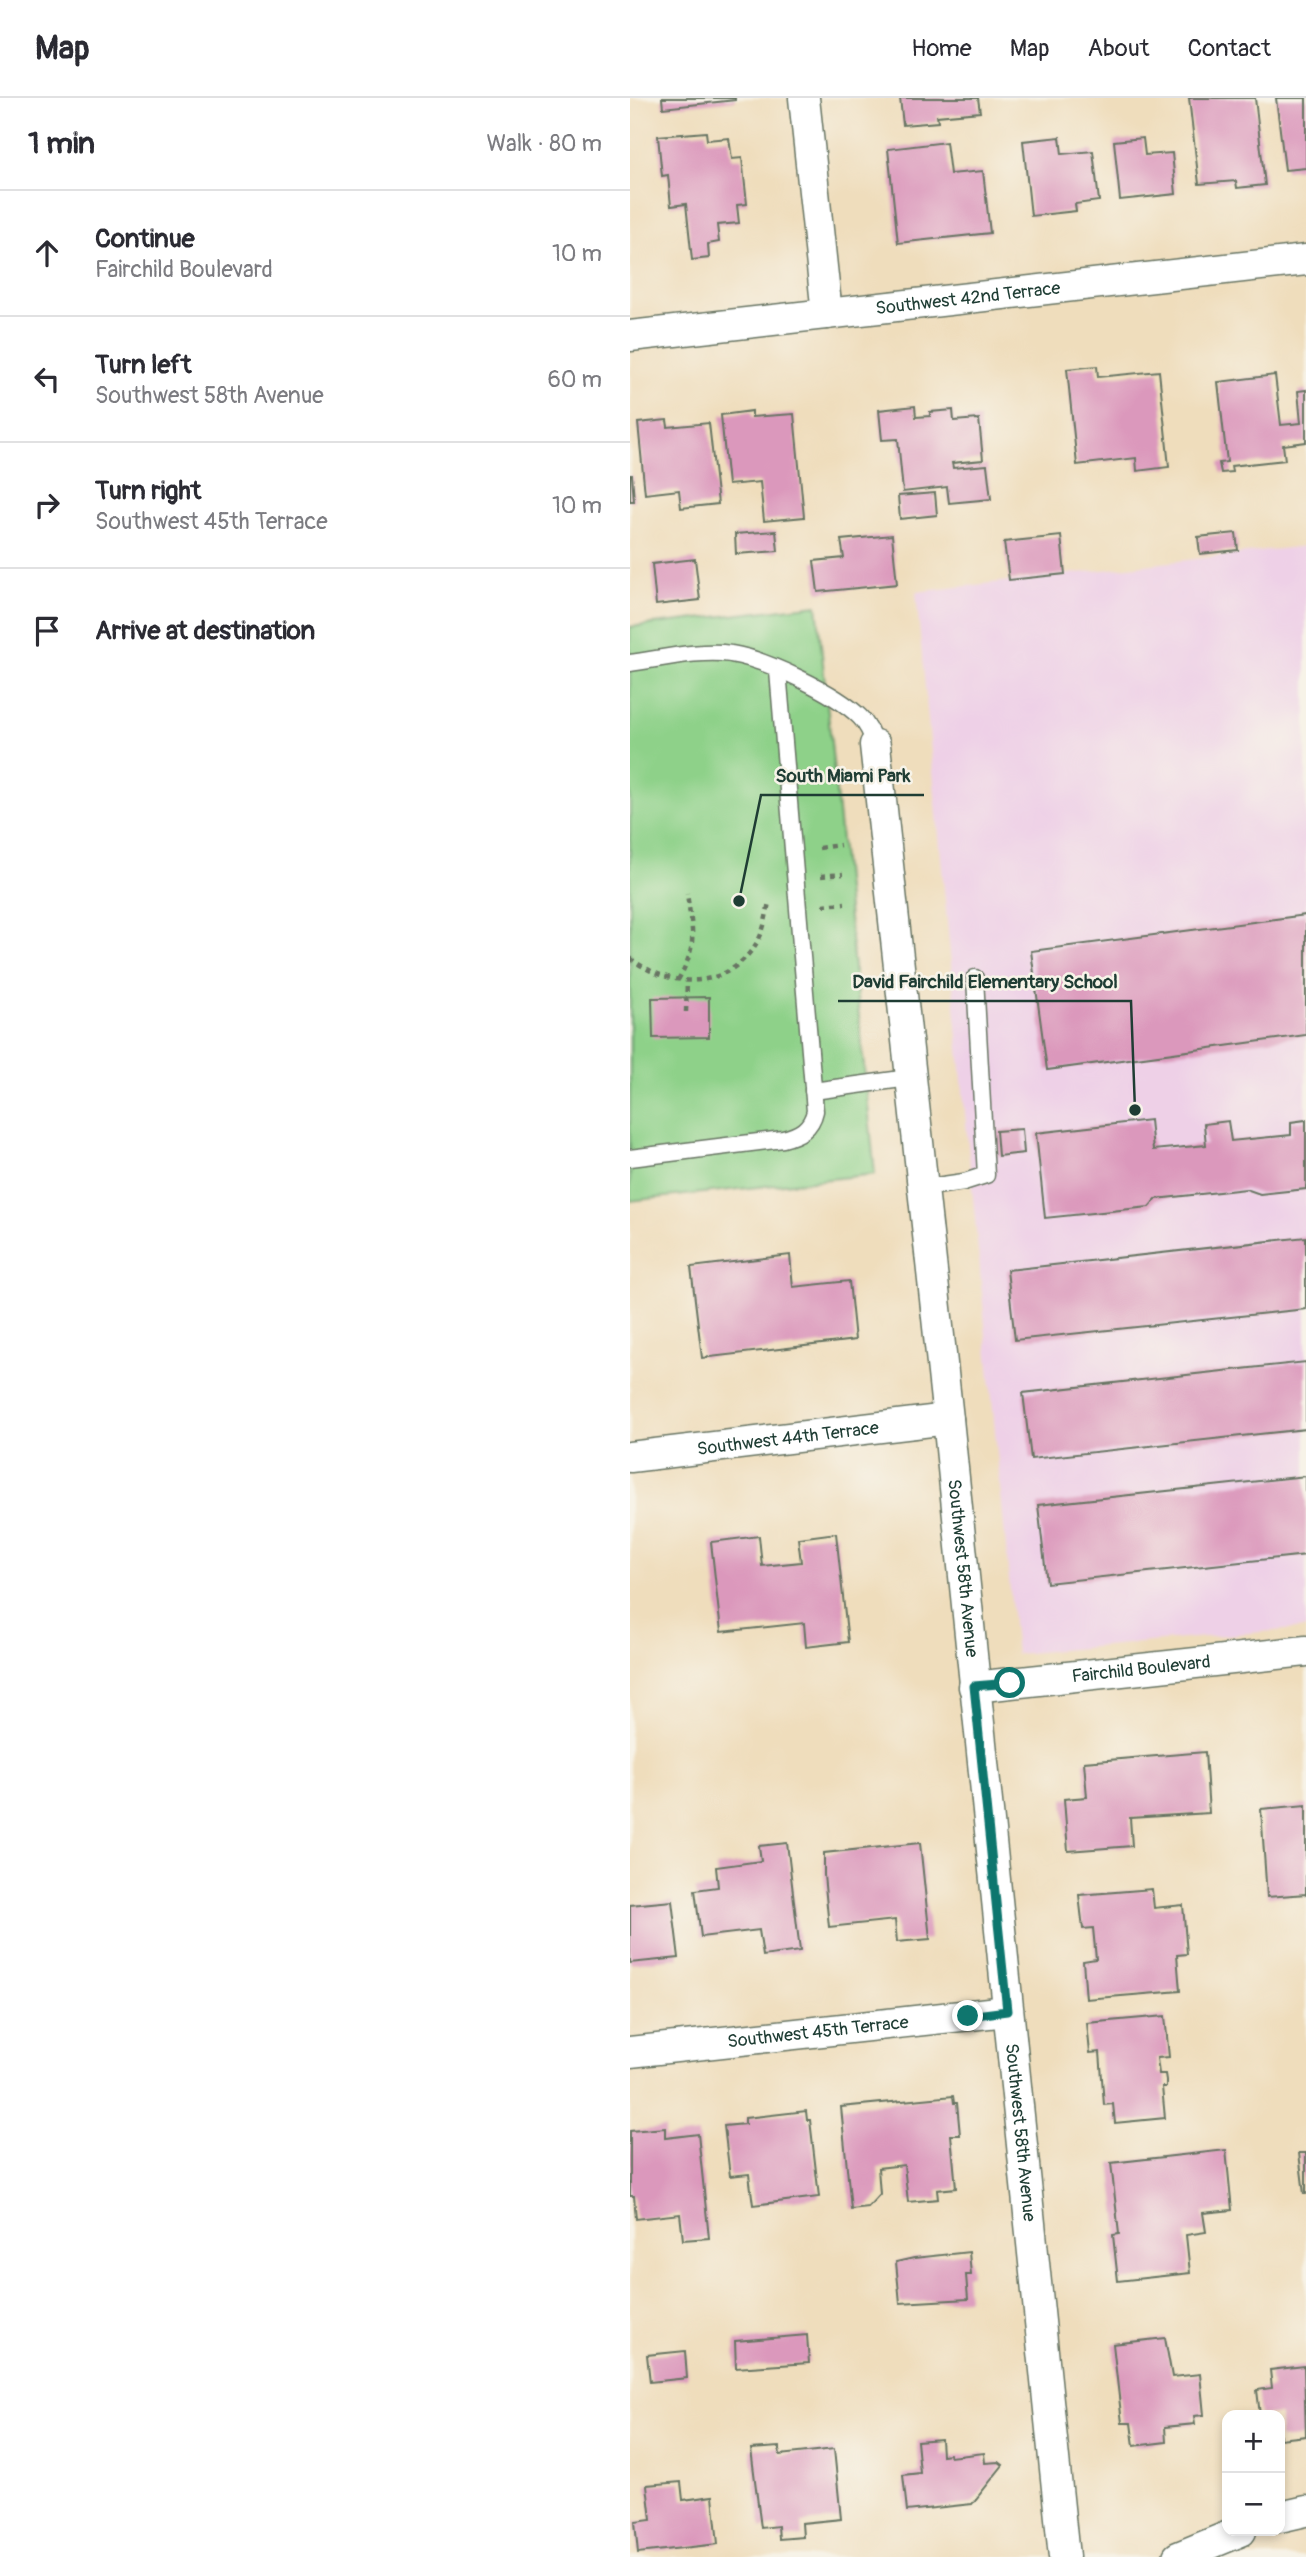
<!DOCTYPE html>
<meta charset="utf-8">
<style>
body{margin:0;font-family:Pangolin,sans-serif;background:#f7f7f7;color:#2b2b33}
.controls{position:absolute;right:21px;bottom:21px;display:grid;overflow:hidden;border-radius:14px;box-shadow:0 4px 10px #0003}
.controls button{width:63px;height:63px;display:grid;place-items:center;padding:0;border:0;border-bottom:2px solid #e1e1e2;background:#fff;color:#2b2b33;font:35px sans-serif}
.stop{position:absolute;width:21px;height:21px;margin:-16px;border:5px solid #0f766e;border-radius:50%;background:#fff}
.stop.end{background:#0f766e;border-color:#fff;box-shadow:0 2px 7px #0008}
.list{margin:0;padding:0;list-style:none}
h2{display:flex;justify-content:space-between;align-items:center;height:91px;margin:0;padding:0 28px;font-size:30px}
h2 small{font-size:23px;font-weight:400;color:#7c7c81}
.list li{display:grid;grid-template-columns:46px 1fr auto;gap:21px;align-items:center;box-sizing:border-box;height:126px;padding:0 28px;border-top:2px solid #e1e1e2}
.list b{display:block;font-size:26px;white-space:nowrap}
.list p{margin:0;font-size:23px;white-space:nowrap;color:#7c7c81}
.list em{font-size:23px;font-style:normal;color:#7c7c81}
.icon{flex:none;width:38px;height:38px;fill:none;stroke:currentColor;stroke-width:2;stroke-linecap:round;stroke-linejoin:round}
.map{position:relative;flex:none;width:676px;height:2459px;overflow:hidden}
header{display:flex;align-items:center;gap:42px;box-sizing:border-box;height:98px;padding:0 35px;background:#fff;border-bottom:2px solid #e1e1e2}
header strong{font-size:33px}
nav{display:flex;gap:38px;margin-inline-start:auto;font-size:24px}
main{display:flex}
aside{flex:1;background:#fff}
.map>svg:first-child{display:block}
.built{fill:#eed0e7}
.park{fill:#8ed189;stroke:#56875e;stroke-width:2}
.building{fill:#db98bc}
.lines{fill:none;stroke-linecap:round;stroke-linejoin:round}
.lane-casing{stroke:#687564;stroke-width:19}
.street-casing{stroke:#687564;stroke-width:33}
.path{stroke:#687564;stroke-width:4.5;stroke-dasharray:5 5;stroke-linecap:butt}
.lane{stroke:#fff;stroke-width:16}
.street{stroke:#fff;stroke-width:30}
.route{stroke:#0f766e;stroke-width:9}
.labels{text-anchor:middle;dominant-baseline:central;stroke-width:5;stroke-linejoin:round;paint-order:stroke}
.street-label{font-size:18px;fill:#1f3d34;stroke:#f7f3e8}
.leader{fill:none;stroke:#1f3d34;stroke-width:2.5}
.callout-dot{fill:#1f3d34;stroke:#f7f3e8;stroke-width:2.5}
.callout-label{font-size:19px;text-anchor:middle;font-weight:bold;fill:#1f3d34;stroke:#f7f3e8;stroke-width:5;stroke-linejoin:round;paint-order:stroke}
</style>
<header>
<strong>Map</strong>
<nav><a>Home</a><a>Map</a><a>About</a><a>Contact</a></nav>
</header>
<main>
<aside>
<h2>1 min<small>Walk · 80 m</small></h2>
<ul class="list">
<li><svg class="icon" aria-label="ahead" viewBox="0 0 24 24"><path d="M12 20V5M6 11l6-6 6 6"/></svg><div><b>Continue</b><p>Fairchild Boulevard</p></div><em>10 m</em></li>
<li><svg class="icon" aria-label="left" viewBox="0 0 24 24"><path d="M17 20v-9H6M10 6l-5 5 5 5"/></svg><div><b>Turn left</b><p>Southwest 58th Avenue</p></div><em>60 m</em></li>
<li><svg class="icon" aria-label="right" viewBox="0 0 24 24"><path d="M7 20v-9h11M14 6l5 5-5 5"/></svg><div><b>Turn right</b><p>Southwest 45th Terrace</p></div><em>10 m</em></li>
<li><svg class="icon" aria-label="arrive" viewBox="0 0 24 24"><path d="M6 21V4h12l-3 4 3 4H6"/></svg><div><b>Arrive at destination</b></div></li>
</ul>
</aside>
<div class="map">
<svg width="676" height="2459" viewBox="0 0 676 2459">
<rect width="100%" height="100%" fill="#f7f3e8"/>
<filter id="ink" filterUnits="userSpaceOnUse"><feTurbulence type="fractalNoise" baseFrequency=".0143" numOctaves="2"/><feDisplacementMap in="SourceGraphic" scale="14" xChannelSelector="R" yChannelSelector="G"/><feConvolveMatrix kernelMatrix="1 2 1 2 8 2 1 2 1" color-interpolation-filters="sRGB"/></filter>
<filter id="wash" filterUnits="userSpaceOnUse"><feTurbulence type="fractalNoise" baseFrequency=".00686" numOctaves="4" result="noise"/><feDisplacementMap in="SourceGraphic" scale="28" xChannelSelector="R" yChannelSelector="G"/><feGaussianBlur stdDeviation="1.57" result="paint"/><feColorMatrix in="noise" values="0 0 0 0 0 0 0 0 0 0 0 0 0 0 0 0 0 1.4 0 .05"/><feComposite in="paint" operator="in"/></filter>
<g filter="url(#wash)">
<rect width="100%" height="100%" fill="#efddbc"/>
<polygon class="built" points="676,448 676,1530 386,1556 286,494"/>
<polygon class="park" points="187,507 245,1076 0,1103 0,529"/>
<g id="blocks">
<g class="building">
<polygon points="32,0 105,0 105,2 33,10"/>
<polygon points="270,0 348,0 350,14 307,18 308,24 273,27"/>
<polygon points="559,0 625,0 635,87 607,90 606,83 569,86"/>
<polygon points="646,0 676,0 676,70 655,72"/>
<polygon points="76,34 77,42 99,40 102,61 112,60 117,106 107,107 109,125 87,127 89,144 78,146 79,160 62,162 56,106 41,108 38,77 32,78 28,38"/>
<polygon points="430,39 432,56 463,53 469,103 445,106 446,113 401,118 393,43"/>
<polygon points="513,40 515,57 542,55 546,96 490,102 484,43"/>
<polygon points="316,44 320,76 353,73 360,135 268,145 258,51"/>
<polygon points="467,268 468,279 529,273 539,369 507,373 506,360 447,367 437,271"/>
<polygon points="645,277 651,327 671,325 668,293 676,292 676,344 653,347 655,362 601,368 602,374 591,375 589,365 597,364 588,284"/>
<polygon points="285,308 286,319 300,318 300,314 323,312 324,323 349,321 353,362 322,365 323,370 357,367 361,401 319,405 317,389 273,394 268,341 252,342 249,312"/>
<polygon points="122,313 122,319 164,316 174,419 134,423 130,384 98,387 91,317"/>
<polygon points="37,322 38,329 79,325 88,406 51,410 49,392 15,396 8,325"/>
<polygon points="0,377 2,377 4,403 0,403"/>
<polygon points="305,395 307,417 270,421 268,398"/>
<polygon points="146,433 148,453 106,456 105,436"/>
<polygon points="606,435 608,452 570,456 568,439"/>
<polygon points="262,437 267,486 188,494 184,463 214,460 211,442"/>
<polygon points="431,438 435,476 379,482 374,444"/>
<polygon points="65,461 70,502 26,507 22,466"/>
<polygon points="676,817 676,937 417,972 401,853"/>
<polygon points="79,899 79,939 23,940 22,900"/>
<polygon points="520,1022 523,1052 576,1047 574,1026 598,1023 601,1043 661,1037 661,1024 676,1022 676,1091 630,1096 616,1091 526,1101 519,1109 415,1120 406,1035"/>
<polygon points="392,1031 394,1055 368,1058 366,1033"/>
<polygon points="676,1139 676,1211 385,1242 377,1172"/>
<polygon points="160,1157 163,1189 219,1183 225,1242 72,1260 61,1169"/>
<polygon points="676,1264 676,1331 401,1361 393,1295"/>
<polygon points="676,1378 676,1457 417,1485 408,1407"/>
<polygon points="206,1435 218,1544 176,1549 174,1525 91,1534 81,1444 129,1438 132,1468 171,1464 168,1440"/>
<polygon points="575,1654 579,1715 500,1720 502,1748 438,1753 434,1701 457,1699 454,1664"/>
<polygon points="676,1707 676,1796 637,1799 631,1711"/>
<polygon points="157,1745 170,1853 133,1858 129,1832 71,1839 65,1792 88,1789 86,1769 131,1763 129,1748"/>
<polygon points="290,1745 300,1841 267,1844 265,1822 199,1829 194,1777 194,1755"/>
<polygon points="522,1791 524,1810 553,1807 557,1856 547,1857 550,1893 456,1901 453,1863 466,1861 463,1830 453,1831 449,1797"/>
<polygon points="42,1803 49,1860 0,1865 0,1807"/>
<polygon points="535,1918 539,1959 527,1960 529,1976 535,1976 536,1982 536,1989 532,1989 535,2020 485,2025 483,2006 474,2007 470,1954 460,1955 457,1925"/>
<polygon points="323,1998 324,2005 327,2005 330,2037 321,2037 326,2090 307,2092 308,2101 278,2104 274,2067 248,2070 250,2096 238,2109 221,2111 211,2009"/>
<polygon points="176,2013 177,2022 180,2022 189,2099 123,2107 119,2076 100,2078 94,2028 115,2026 115,2020"/>
<polygon points="35,2030 35,2040 68,2036 79,2140 53,2142 50,2116 6,2121 4,2098 0,2098 0,2033"/>
<polygon points="596,2052 602,2112 573,2115 576,2134 556,2137 560,2175 488,2183 483,2137 489,2136 481,2065"/>
<polygon points="669,2055 676,2055 676,2096 674,2096"/>
<polygon points="339,2154 341,2177 336,2177 338,2201 270,2205 266,2164 284,2160"/>
<polygon points="177,2237 179,2265 106,2270 105,2243"/>
<polygon points="535,2240 542,2279 570,2276 574,2317 564,2318 565,2326 535,2329 536,2344 504,2348 501,2325 492,2325 483,2246"/>
<polygon points="55,2253 57,2280 20,2284 17,2257"/>
<polygon points="674,2268 676,2338 650,2341 650,2317 630,2317 627,2292 642,2290 640,2272"/>
<polygon points="311,2341 312,2357 319,2356 320,2359 354,2355 355,2365 369,2364 373,2367 342,2406 277,2413 273,2377 290,2375 287,2343"/>
<polygon points="149,2349 150,2357 204,2351 211,2421 172,2425 173,2439 149,2441 148,2428 131,2430 121,2351"/>
<polygon points="51,2384 53,2402 83,2398 88,2446 8,2455 5,2424 21,2422 17,2387"/>
</g>
</g>
</g>
<g filter="url(#ink)">
<use href="#blocks" fill-opacity="0" stroke="#687564" stroke-width="2"/>
<g class="lines">
<defs>
<g id="lane">
<path d="M0,565C30,561 72,551 101,556C135,561 206,595 230,619C238,627 242,637 245,647"/>
<polyline points="183,993 279,980"/>
<path d="M0,1060L153,1041C169,1037 181,1031 185,1013L148,573"/>
<polyline points="292,1090 334,1084 356,1077 345,880"/>
</g>
<g id="street">
<polyline points="174,0 197,216"/>
<path id="s1" d="M0,238L676,162"/>
<path id="s2" d="M245,647L318,1321L434,2459"/>
<path id="s3" d="M0,1359L318,1321"/>
<path id="s4" d="M344,1589L676,1553"/>
<path id="s5" d="M0,1954L377,1913"/>
<polyline points="650,2419 676,2413"/>
<polyline points="548,2459 611,2433"/>
</g>
</defs>
<use href="#lane" class="lane-casing"/>
<use href="#street" class="street-casing"/>
<g class="path">
<polyline points="189,750 210,747"/>
<polyline points="191,778 213,776"/>
<polyline points="193,807 215,805"/>
<path d="M0,860C40,891 96,893 126,846C134,834 136,819 139,804"/>
<path d="M48,882C69,845 62,835 57,795"/>
<polyline points="56,914 57,883"/>
</g>
<use href="#lane" class="lane"/>
<use href="#street" class="street"/>
</g>
</g>
<g class="lines" filter="url(#ink)">
<polyline class="route" points="338,1918 377,1913 344,1588 380,1585"/>
</g>
<g class="labels">
<g class="street-label">
<text stroke="none"><textPath href="#s1" startOffset="340">Southwest 42nd Terrace</textPath></text>
<text stroke="none"><textPath href="#s3" startOffset="159">Southwest 44th Terrace</textPath></text>
<text stroke="none"><textPath href="#s2" startOffset="828">Southwest 58th Avenue</textPath></text>
<text stroke="none"><textPath href="#s4" startOffset="168">Fairchild Boulevard</textPath></text>
<text stroke="none"><textPath href="#s5" startOffset="189">Southwest 45th Terrace</textPath></text>
<text stroke="none"><textPath href="#s2" startOffset="1395">Southwest 58th Avenue</textPath></text>
</g>
</g>
<path class="leader" d="M109 803L131 697H294M505 1012L501 903H208"/>
<g class="callout-dot">
<circle cx="109" cy="803" r="7"/>
<circle cx="505" cy="1012" r="7"/>
</g>
<g class="callout-label">
<text x="213" y="684">South Miami Park</text>
<text x="355" y="890">David Fairchild Elementary School</text>
</g>
</svg>
<div class="controls">
<button>+</button>
<button>−</button>
</div>
<div class="stop" style="left:380px;top:1585px"></div>
<div class="stop end" style="left:338px;top:1918px"></div>
</div>
</main>
